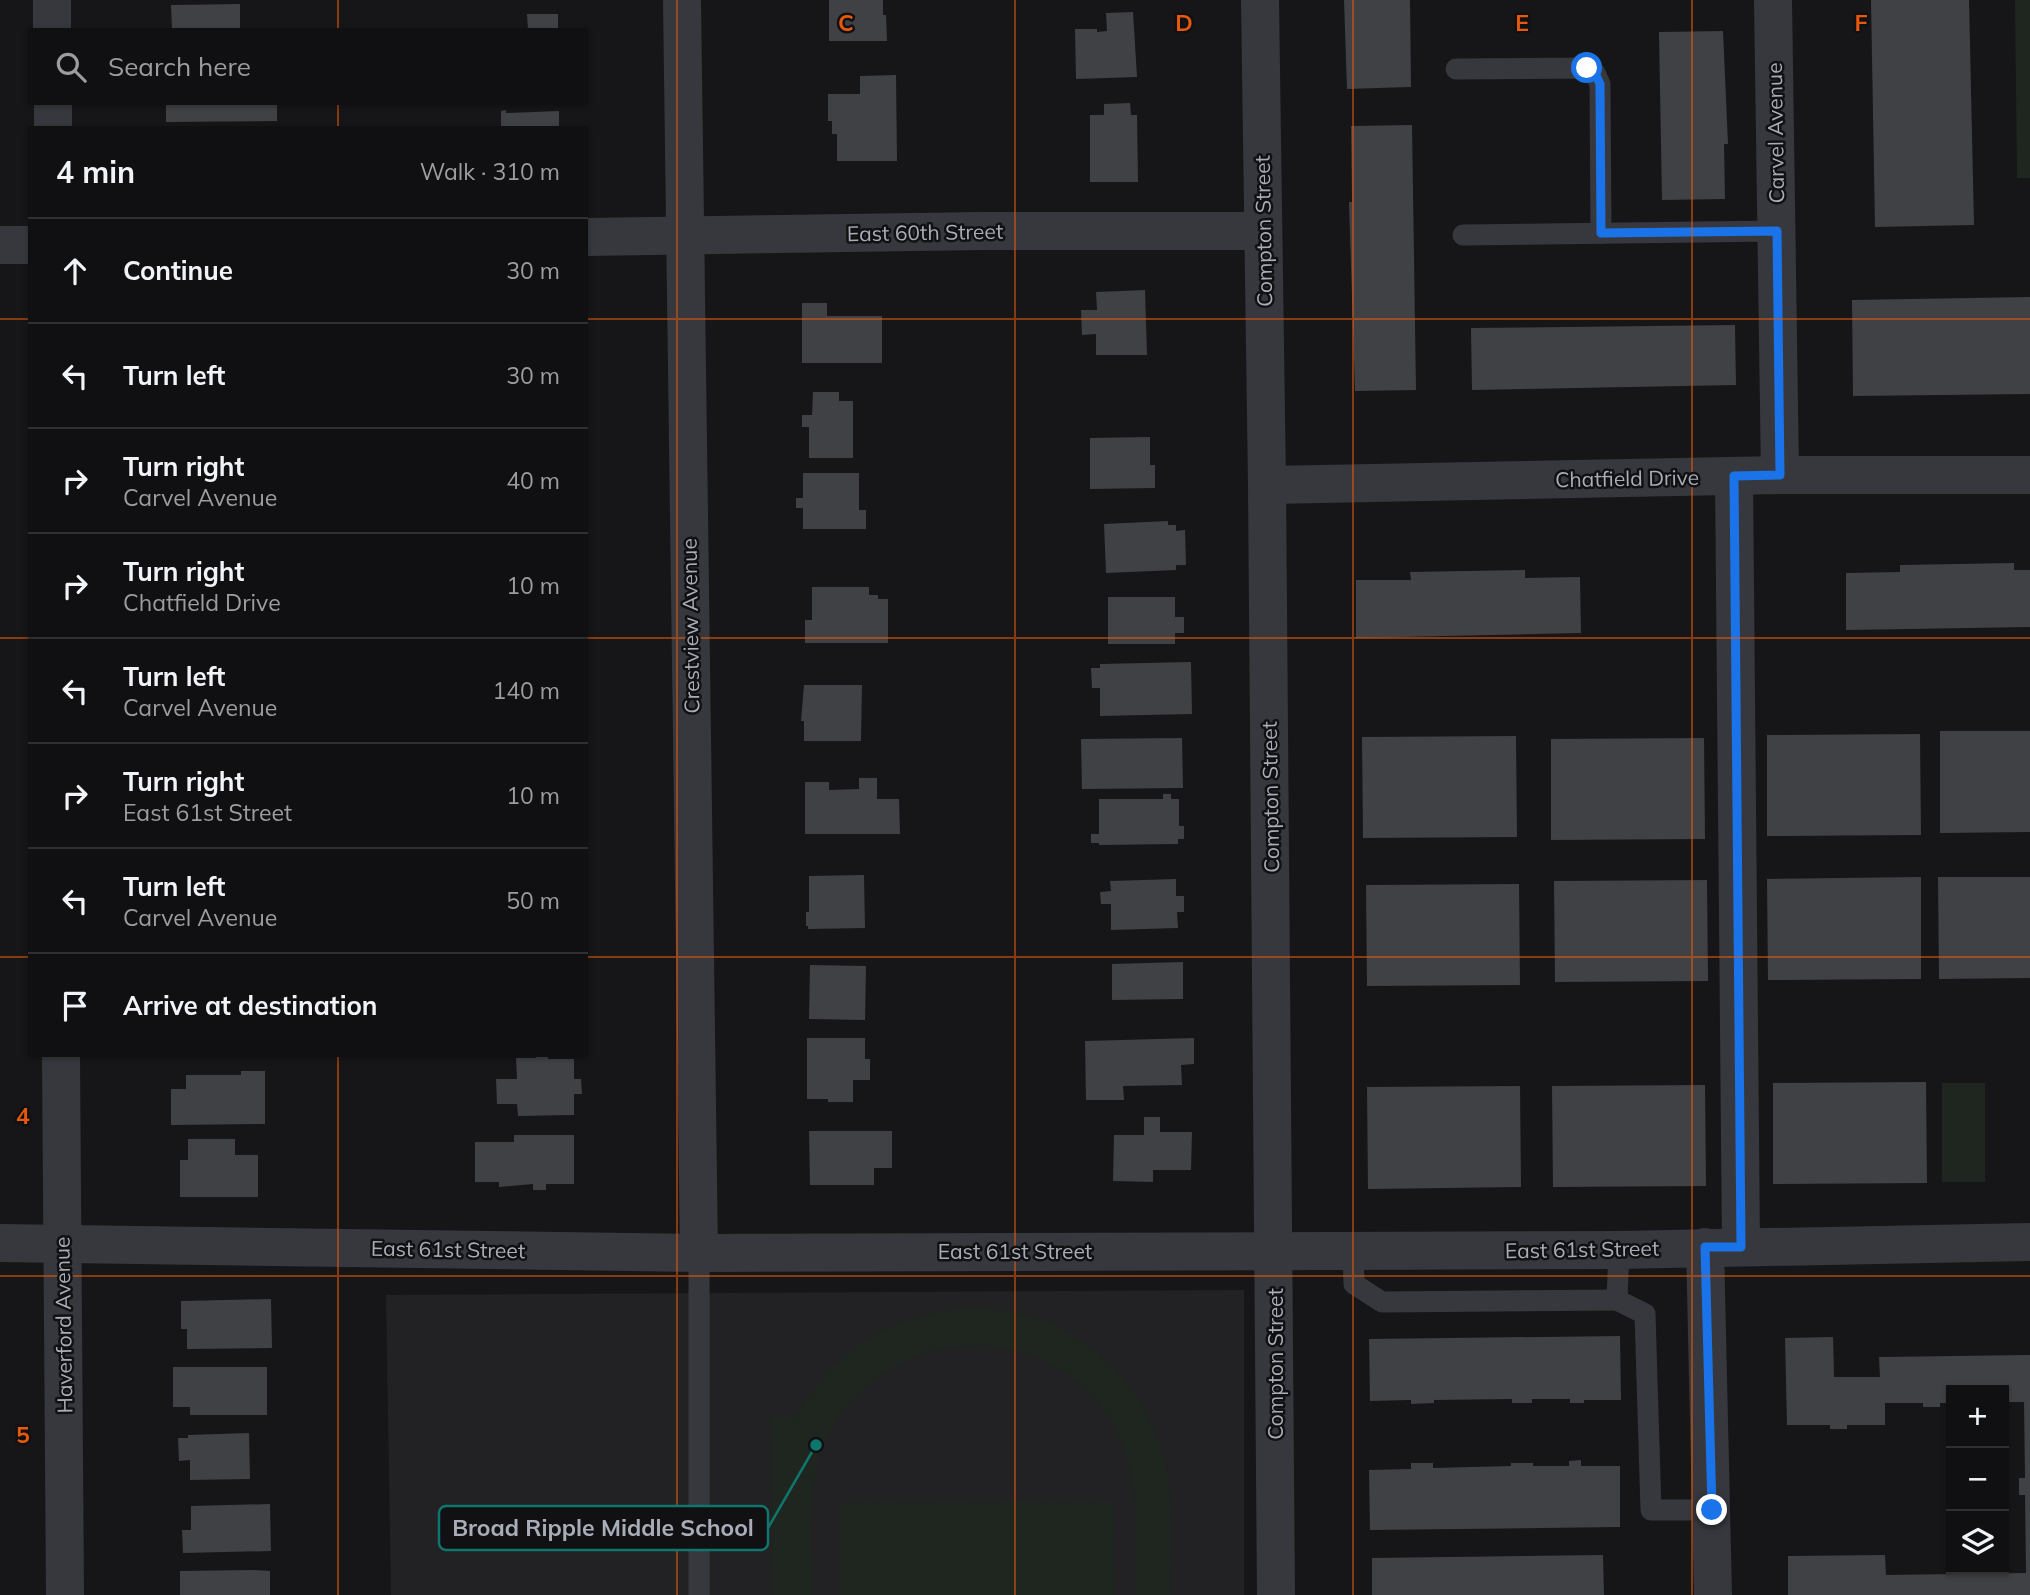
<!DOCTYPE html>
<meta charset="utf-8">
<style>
body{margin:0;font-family:Mulish,sans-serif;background:#19191b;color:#f1f3f6}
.controls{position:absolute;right:21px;bottom:21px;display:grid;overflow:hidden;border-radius:0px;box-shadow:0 2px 5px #0004}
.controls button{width:63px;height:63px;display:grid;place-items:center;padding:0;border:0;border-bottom:2px solid #303032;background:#101012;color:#f1f3f6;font:35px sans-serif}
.stop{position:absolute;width:21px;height:21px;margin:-16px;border:5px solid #1a73e8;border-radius:50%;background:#fff}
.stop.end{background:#1a73e8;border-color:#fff;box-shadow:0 2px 7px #0008}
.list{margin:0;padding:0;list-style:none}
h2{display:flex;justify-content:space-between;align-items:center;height:91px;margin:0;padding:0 28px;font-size:30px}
h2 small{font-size:23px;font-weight:400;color:#9c9d9f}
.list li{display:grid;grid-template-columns:46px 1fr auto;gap:21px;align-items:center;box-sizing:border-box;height:105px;padding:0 28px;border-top:2px solid #303032}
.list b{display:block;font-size:26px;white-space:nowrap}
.list p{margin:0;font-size:23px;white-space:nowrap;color:#9c9d9f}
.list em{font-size:23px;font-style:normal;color:#9c9d9f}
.icon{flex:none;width:38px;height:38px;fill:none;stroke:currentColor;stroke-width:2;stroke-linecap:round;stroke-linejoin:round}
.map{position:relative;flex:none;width:2030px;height:1595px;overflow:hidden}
.search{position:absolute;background:#101012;box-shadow:0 2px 5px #0004;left:28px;top:28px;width:560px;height:77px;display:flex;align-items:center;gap:18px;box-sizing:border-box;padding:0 24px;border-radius:0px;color:#9c9d9f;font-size:26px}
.panel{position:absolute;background:#101012;box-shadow:0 2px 5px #0004;left:28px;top:126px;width:560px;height:931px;border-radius:0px}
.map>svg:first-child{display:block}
.built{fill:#222225}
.green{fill:#1e261f}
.building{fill:#404145}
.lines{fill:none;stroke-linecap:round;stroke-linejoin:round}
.service{stroke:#37383d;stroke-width:21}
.minor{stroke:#37383d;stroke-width:38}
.route{stroke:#1a73e8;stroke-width:9}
.grid{fill:none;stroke:#e8590c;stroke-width:2;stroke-opacity:0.55}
.labels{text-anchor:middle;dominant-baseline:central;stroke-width:5;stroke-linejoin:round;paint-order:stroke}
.street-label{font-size:21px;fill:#a8adb8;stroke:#111113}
.grid-label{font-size:23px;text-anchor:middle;font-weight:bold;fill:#e8590c;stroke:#111113;stroke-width:5;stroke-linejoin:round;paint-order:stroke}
.leader{fill:none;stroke:#0f766e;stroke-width:2.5}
.callout-dot{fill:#0f766e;stroke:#111113;stroke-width:2.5}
.callout{fill:#111113;stroke:#0f766e;stroke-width:2.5}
.callout-label{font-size:23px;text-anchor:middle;font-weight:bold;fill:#a8adb8}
</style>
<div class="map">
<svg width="2030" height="1595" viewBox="0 0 2030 1595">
<rect width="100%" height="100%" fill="#161618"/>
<polygon class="built" points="1244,1290 1244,1595 391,1595 386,1295"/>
<g class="green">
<polygon points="2015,0 2030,0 2030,178 2017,178"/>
<rect x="1942" y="1083" width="43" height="99"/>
<path d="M974,1307C997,1310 1021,1312 1043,1320C1106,1345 1156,1404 1167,1471C1174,1511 1170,1555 1171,1595H1135C1135,1549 1140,1497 1125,1453C1081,1322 906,1309 835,1424C803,1474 812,1539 813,1595H773L770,1417H793L794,1420C835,1346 891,1315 974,1307Z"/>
<polygon points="1113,1501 1114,1595 839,1595 839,1502"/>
</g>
<g class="building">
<polygon points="829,0 883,0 883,15 886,15 887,41 829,41"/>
<polygon points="1344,0 1410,0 1411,87 1347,89"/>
<polygon points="1871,0 1969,0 1974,225 1875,227"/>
<polygon points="240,4 240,30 172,30 171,5"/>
<polygon points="1133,12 1137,77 1076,79 1075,29 1097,29 1097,32 1107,31 1106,13"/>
<polygon points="527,14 558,14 558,30 528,30"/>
<polygon points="1723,31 1728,144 1724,144 1725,199 1662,200 1659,32"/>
<polygon points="896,75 897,161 837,161 837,134 832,134 832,121 828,121 828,94 860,94 860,76"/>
<polygon points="166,103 277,103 277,121 166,122"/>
<polygon points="1130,103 1131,115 1137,115 1138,182 1090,182 1090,115 1104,115 1104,104"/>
<polygon points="506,110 506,113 559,111 559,128 501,128 501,111"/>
<polygon points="1412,125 1416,390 1355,391 1349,202 1352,202 1351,126"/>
<polygon points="1145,290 1147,355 1096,355 1096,334 1082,335 1081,310 1097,310 1096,292"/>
<polygon points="2030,297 2030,394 1853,396 1852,300"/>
<polygon points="802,303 827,303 827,316 882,316 882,363 802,363"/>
<polygon points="1735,325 1736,385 1472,390 1471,328"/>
<polygon points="813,392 839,392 839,401 853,401 853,458 809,458 809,427 802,427 802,415 812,415"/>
<polygon points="1150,437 1150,465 1155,465 1155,488 1090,489 1090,438"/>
<polygon points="803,473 859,473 859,510 866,510 866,529 803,529 803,508 796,508 796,498 803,498"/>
<polygon points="1168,521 1168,525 1176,525 1176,531 1185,530 1186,565 1176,565 1176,570 1106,573 1104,524"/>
<polygon points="2014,563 2014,570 2030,570 2030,627 1846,630 1846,573 1900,572 1900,565"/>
<polygon points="1525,570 1525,578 1580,577 1581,633 1356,638 1356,580 1411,580 1410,572"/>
<polygon points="812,587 869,587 869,595 878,595 878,599 888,599 888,643 805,643 805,620 812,620"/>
<polygon points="1108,597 1175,597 1175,617 1184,617 1184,633 1175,633 1175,644 1108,644"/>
<polygon points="1191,662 1192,714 1100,716 1100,688 1092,688 1091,668 1100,668 1100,664"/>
<polygon points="804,685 862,685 861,741 804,741 804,721 801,721"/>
<polygon points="1940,731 2030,731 2030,832 1940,833"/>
<polygon points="1920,734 1921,835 1767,836 1767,735"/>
<polygon points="1516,736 1517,837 1363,838 1362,737"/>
<polygon points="1182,738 1183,788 1082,789 1081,739"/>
<polygon points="1704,738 1705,839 1551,840 1551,739"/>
<polygon points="859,778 877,778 877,799 899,799 900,834 805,834 805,782 829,782 829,790 859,789"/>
<polygon points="1163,794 1171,794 1171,799 1179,799 1179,826 1184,826 1184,839 1178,839 1178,844 1099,845 1099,843 1091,843 1091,834 1099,834 1099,799 1163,799"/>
<polygon points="864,875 865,928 808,929 808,926 806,926 806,912 809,912 809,876"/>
<polygon points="1921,877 1921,979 1768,980 1767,879"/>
<polygon points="1938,877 2030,877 2030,978 1939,979"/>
<polygon points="1176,879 1176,896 1184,896 1184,912 1177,912 1178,928 1111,930 1111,904 1101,904 1100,892 1111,891 1110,881"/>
<polygon points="1707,880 1708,981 1555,982 1554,881"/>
<polygon points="1519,884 1520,985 1367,986 1366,885"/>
<polygon points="1183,962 1183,999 1112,1000 1112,964"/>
<polygon points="810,965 866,966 865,1020 809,1019"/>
<polygon points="807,1038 865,1038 865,1059 870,1059 870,1080 853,1080 853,1102 828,1102 828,1099 807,1099"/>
<polygon points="1194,1038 1194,1064 1181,1065 1182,1085 1123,1086 1124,1100 1086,1100 1085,1041"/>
<polygon points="536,1055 548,1055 548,1059 574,1059 574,1079 581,1079 582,1094 574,1094 574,1115 518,1116 517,1104 497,1104 496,1079 517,1079 516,1058 536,1058"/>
<polygon points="241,1071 265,1071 265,1124 171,1125 171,1089 186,1089 186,1075 241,1075"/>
<polygon points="1926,1082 1927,1183 1773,1184 1773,1083"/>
<polygon points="1705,1085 1706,1186 1553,1187 1552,1086"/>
<polygon points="1520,1086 1521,1187 1368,1189 1367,1087"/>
<polygon points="1144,1117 1160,1117 1160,1132 1192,1132 1191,1170 1153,1170 1153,1182 1113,1181 1114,1135 1144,1135"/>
<polygon points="809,1131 892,1131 892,1168 874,1168 874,1185 810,1185"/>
<polygon points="514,1135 574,1135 574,1184 546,1184 546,1190 533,1190 533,1184 499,1187 499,1182 475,1182 475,1142 514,1142"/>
<polygon points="188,1139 235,1139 235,1155 258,1155 258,1197 180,1197 180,1160 188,1160"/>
<polygon points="271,1299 272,1348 187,1349 187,1329 181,1329 181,1301"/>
<polygon points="1620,1336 1621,1400 1584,1400 1584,1403 1570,1403 1570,1399 1532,1399 1532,1403 1512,1403 1512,1399 1434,1400 1434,1403 1411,1404 1411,1400 1370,1401 1369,1339"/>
<polygon points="1833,1337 1834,1377 1880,1377 1879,1357 2030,1355 2030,1595 1788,1595 1788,1556 1885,1555 1886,1575 2026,1573 2025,1495 2019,1495 2019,1478 2025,1478 2024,1402 2004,1402 2004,1390 1951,1390 1951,1403 1940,1403 1940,1407 1923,1407 1923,1403 1885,1403 1885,1425 1847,1425 1847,1429 1830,1429 1830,1425 1787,1425 1785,1338"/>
<polygon points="173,1367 267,1367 267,1415 190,1415 190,1407 173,1407"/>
<polygon points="249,1433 250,1479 190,1480 190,1460 179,1461 178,1438 188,1438 188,1435"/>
<polygon points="1581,1460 1581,1466 1620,1466 1620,1527 1370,1530 1369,1470 1411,1469 1411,1463 1433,1463 1433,1468 1511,1466 1511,1463 1533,1463 1533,1466 1569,1466 1569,1461"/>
<polygon points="270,1504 271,1551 183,1553 182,1530 191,1530 191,1506"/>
<polygon points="1603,1555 1604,1595 1372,1595 1372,1558"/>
<polygon points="252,1570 270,1571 270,1595 180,1595 180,1571"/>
</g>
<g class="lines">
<g class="service">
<polyline points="1456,69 1587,68 1595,73 1600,84 1601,233"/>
<polyline points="1463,235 1777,231"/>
<polyline points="1619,1250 1617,1300 1645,1314 1651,1510 1712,1510"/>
<polyline points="1353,1251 1354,1284 1382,1302 1617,1300"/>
<polyline points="699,1253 699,1595"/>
</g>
<g class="minor">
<polyline points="52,0 52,30"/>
<polyline points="682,0 699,1253"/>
<polyline points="1260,0 1267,485 1276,1595"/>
<polyline points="1773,0 1780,475"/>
<polyline points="53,103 53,128"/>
<polyline points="586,237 982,231 1263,231"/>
<polyline points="0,245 30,245"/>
<polyline points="1734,476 1741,1247"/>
<polyline points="1267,485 1780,475 2030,475"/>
<polyline points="61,1055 65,1595"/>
<polyline points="0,1243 699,1253 1619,1250 2030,1242"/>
<polyline points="1705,1247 1713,1595"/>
</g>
</g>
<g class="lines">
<polyline class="route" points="1587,68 1595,73 1600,84 1601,233 1777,231 1780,475 1734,476 1741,1247 1705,1247 1712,1510"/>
</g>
<path class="grid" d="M338,0V30M677,0V1595M1015,0V1595M1353,0V1595M1692,0V1595M338,103V128M0,319H30M586,319H2030M0,638H30M586,638H2030M0,957H30M586,957H2030M338,1055V1595M0,1276H2030"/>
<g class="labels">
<g class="street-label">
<text transform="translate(1775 133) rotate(-91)">Carvel Avenue</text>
<text transform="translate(1263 231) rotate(-91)">Compton Street</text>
<text transform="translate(925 232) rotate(-1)">East 60th Street</text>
<text transform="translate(1627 478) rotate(-1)">Chatfield Drive</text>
<text transform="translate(690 626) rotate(-91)">Crestview Avenue</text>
<text transform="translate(1270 797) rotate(-91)">Compton Street</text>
<text transform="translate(448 1249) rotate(1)">East 61st Street</text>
<text transform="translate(1582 1249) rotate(-1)">East 61st Street</text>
<text x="1015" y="1251">East 61st Street</text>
<text transform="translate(63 1325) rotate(-91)">Haverford Avenue</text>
<text transform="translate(1275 1364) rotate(-90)">Compton Street</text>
</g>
</g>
<g class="grid-label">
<text x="846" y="31">C</text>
<text x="1184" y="31">D</text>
<text x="1522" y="31">E</text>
<text x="1861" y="31">F</text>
<text x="23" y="1124">4</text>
<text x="23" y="1443">5</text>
</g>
<path class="leader" d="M816 1445L768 1528"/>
<circle class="callout-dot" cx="816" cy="1445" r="7"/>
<rect class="callout" x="439" y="1506" width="329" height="44" rx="7"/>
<g class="callout-label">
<text x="603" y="1536">Broad Ripple Middle School</text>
</g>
</svg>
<div class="controls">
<button>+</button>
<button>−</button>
<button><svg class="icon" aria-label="layers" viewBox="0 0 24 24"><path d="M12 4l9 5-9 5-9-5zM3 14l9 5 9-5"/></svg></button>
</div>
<div class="stop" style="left:1587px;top:68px"></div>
<div class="stop end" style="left:1712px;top:1510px"></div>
<div class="search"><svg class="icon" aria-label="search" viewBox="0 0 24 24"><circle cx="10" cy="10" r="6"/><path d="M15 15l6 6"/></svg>Search here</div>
<section class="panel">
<h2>4 min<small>Walk · 310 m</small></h2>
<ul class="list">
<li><svg class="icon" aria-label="ahead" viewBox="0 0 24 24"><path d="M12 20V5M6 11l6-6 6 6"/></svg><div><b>Continue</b></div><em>30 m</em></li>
<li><svg class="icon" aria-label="left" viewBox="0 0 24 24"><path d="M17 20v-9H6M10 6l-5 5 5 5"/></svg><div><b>Turn left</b></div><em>30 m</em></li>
<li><svg class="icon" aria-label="right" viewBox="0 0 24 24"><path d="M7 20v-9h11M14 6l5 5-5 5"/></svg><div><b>Turn right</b><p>Carvel Avenue</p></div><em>40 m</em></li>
<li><svg class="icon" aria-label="right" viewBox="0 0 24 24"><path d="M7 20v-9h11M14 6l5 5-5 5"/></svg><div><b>Turn right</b><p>Chatfield Drive</p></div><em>10 m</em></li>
<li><svg class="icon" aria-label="left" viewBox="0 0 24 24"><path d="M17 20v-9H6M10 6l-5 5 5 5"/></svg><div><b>Turn left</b><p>Carvel Avenue</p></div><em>140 m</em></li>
<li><svg class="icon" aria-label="right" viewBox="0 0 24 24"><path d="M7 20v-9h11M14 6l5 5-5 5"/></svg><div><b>Turn right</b><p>East 61st Street</p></div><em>10 m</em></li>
<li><svg class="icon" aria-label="left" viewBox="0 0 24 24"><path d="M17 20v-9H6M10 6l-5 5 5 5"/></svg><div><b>Turn left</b><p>Carvel Avenue</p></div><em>50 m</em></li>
<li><svg class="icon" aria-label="arrive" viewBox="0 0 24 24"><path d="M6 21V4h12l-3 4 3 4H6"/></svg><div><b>Arrive at destination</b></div></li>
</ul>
</section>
</div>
